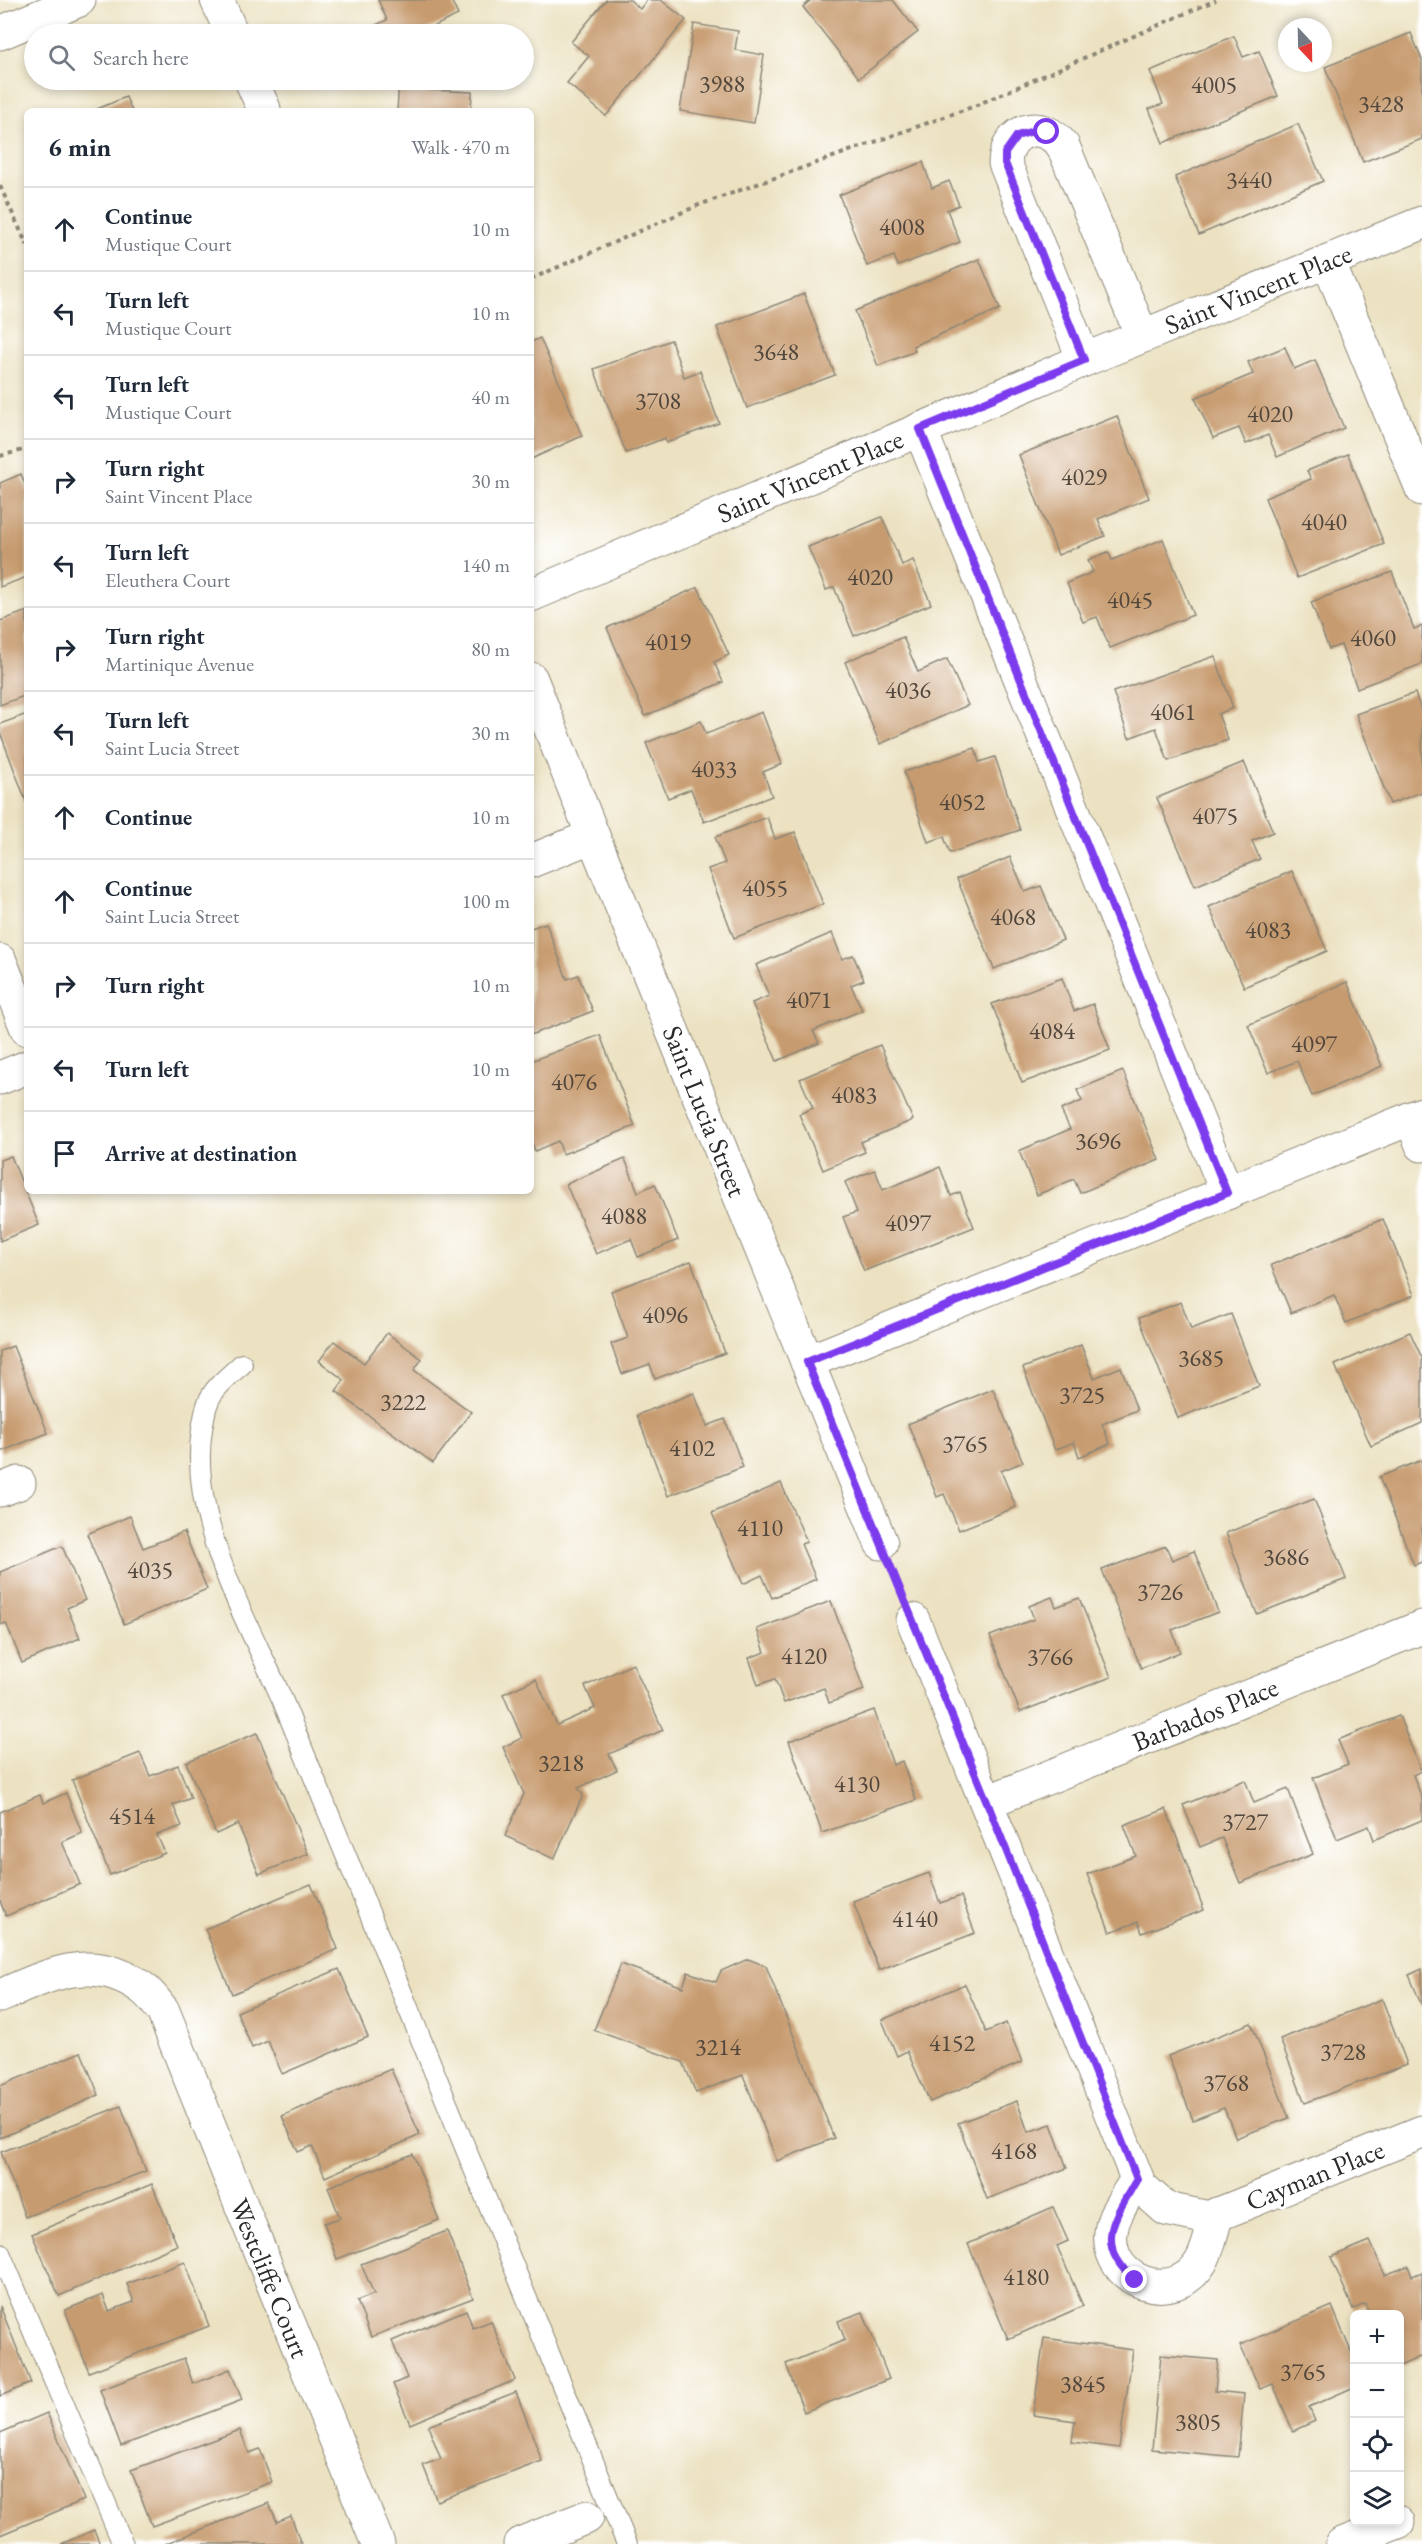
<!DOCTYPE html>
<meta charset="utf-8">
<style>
body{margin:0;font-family:"EB Garamond",serif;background:#f6f6f7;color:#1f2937}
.controls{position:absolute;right:18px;bottom:18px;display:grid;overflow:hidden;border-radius:9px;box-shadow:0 3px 9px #0003}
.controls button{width:54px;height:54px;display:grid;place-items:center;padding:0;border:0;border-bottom:2px solid #e0e1e3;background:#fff;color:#1f2937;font:30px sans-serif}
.compass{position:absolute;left:1278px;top:18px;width:54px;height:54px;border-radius:50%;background:#fff;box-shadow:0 3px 9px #0003;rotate:158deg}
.stop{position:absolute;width:18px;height:18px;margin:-14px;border:4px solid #7c3aed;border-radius:50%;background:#fff}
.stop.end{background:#7c3aed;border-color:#fff;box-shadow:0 2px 6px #0008}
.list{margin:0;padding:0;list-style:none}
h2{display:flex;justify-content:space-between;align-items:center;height:78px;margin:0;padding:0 24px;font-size:26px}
h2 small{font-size:20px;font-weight:400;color:#747a83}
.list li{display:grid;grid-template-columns:39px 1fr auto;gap:18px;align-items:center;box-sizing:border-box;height:84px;padding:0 24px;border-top:2px solid #e0e1e3}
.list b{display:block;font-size:22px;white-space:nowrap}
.list p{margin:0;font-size:20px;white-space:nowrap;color:#747a83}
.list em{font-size:20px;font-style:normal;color:#747a83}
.icon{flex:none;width:33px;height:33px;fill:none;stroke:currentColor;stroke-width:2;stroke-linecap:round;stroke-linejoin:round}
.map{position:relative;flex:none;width:1422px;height:2544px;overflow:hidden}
.search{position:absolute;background:#fff;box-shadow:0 3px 9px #0003;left:24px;top:24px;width:510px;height:66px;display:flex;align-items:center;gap:15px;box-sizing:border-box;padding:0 21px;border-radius:33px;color:#747a83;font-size:22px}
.panel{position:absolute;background:#fff;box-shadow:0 3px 9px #0003;left:24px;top:108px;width:510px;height:1086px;border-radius:9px}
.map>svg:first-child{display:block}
.building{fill:#c79b6f}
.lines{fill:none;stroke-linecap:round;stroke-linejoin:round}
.lane-casing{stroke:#8c8676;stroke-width:22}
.street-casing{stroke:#8c8676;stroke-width:35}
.secondary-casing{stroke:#8c8676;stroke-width:35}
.path{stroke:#8c8676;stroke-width:4;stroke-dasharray:4.5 4.5;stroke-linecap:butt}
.lane{stroke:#fff;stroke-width:20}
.street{stroke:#fff;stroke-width:33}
.secondary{stroke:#fff;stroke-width:33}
.route{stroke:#7c3aed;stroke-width:8}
.labels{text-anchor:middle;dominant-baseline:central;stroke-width:6;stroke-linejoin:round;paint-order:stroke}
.number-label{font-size:24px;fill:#52473c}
.street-label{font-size:27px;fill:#2b2b2b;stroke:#fff}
</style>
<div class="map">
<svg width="1422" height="2544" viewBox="0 0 1422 2544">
<rect width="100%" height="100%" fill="#fff"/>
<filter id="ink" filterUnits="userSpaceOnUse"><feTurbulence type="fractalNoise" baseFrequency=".0167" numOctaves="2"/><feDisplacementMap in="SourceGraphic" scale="12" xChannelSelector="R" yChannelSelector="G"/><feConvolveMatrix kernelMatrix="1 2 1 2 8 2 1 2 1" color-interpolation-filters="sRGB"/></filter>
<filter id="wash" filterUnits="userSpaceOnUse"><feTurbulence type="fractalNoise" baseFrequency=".008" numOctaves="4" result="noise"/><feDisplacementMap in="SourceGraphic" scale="24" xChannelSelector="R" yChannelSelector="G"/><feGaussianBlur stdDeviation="1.35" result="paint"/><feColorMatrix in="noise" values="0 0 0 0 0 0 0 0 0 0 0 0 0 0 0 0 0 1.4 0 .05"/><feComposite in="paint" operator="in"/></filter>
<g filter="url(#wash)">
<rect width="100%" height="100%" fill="#ece2c2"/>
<g id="blocks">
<g class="building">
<polygon points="378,0 451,0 458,15 422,32 423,34 364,34 363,31 387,20"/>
<polygon points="606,0 630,0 640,9 647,0 661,0 686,20 606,116 567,83 589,56 571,42"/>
<polygon points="811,0 893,0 918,32 859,78 803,7"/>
<polygon points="694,24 738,31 735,50 764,55 754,123 680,111"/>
<polygon points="1411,33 1422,60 1422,139 1363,162 1325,67"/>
<polygon points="1234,36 1243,57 1259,51 1278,96 1163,143 1149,109 1163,104 1150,71"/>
<polygon points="399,81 430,83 430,90 472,92 471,111 397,111"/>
<polygon points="126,97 132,111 92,111"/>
<polygon points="1298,124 1323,181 1199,235 1175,177"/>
<polygon points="923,162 932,188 949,181 959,205 947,210 960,242 898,266 894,256 867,266 839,195"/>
<polygon points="979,259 1000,309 913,346 915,351 878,366 855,311"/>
<polygon points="804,294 835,375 747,408 717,327"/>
<polygon points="540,338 582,436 531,459 531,342"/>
<polygon points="671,340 684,377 700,371 719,423 666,443 665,438 626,453 594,369"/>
<polygon points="1285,347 1294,369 1315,360 1344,428 1277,457 1268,435 1246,444 1239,428 1213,438 1195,398 1253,374 1248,362"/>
<polygon points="1117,416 1149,498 1098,519 1105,536 1058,555 1019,455"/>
<polygon points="1348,454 1384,544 1297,578 1265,498 1311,479 1307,471"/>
<polygon points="21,474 27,489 27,577 0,587 0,483"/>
<polygon points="882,517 902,565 913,560 931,604 854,636 834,587 826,590 808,547"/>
<polygon points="1163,539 1193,615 1110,648 1097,617 1083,622 1067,583 1093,572 1088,560 1108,552 1112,560"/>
<polygon points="1392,572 1414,629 1422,626 1422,664 1357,688 1341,645 1329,649 1311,602"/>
<polygon points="698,587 729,655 714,662 723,682 645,716 607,628"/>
<polygon points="27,611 27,695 0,705 0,621"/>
<polygon points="903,637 918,672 947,659 968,705 880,744 845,662"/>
<polygon points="1215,656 1233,708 1218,714 1228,740 1168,761 1156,728 1129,738 1113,692"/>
<polygon points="1415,693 1422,713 1422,792 1390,804 1356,714"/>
<polygon points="762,712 782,764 763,772 772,796 704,822 691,789 668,798 646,743 701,721 706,734"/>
<polygon points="27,714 27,804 0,732 0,724"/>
<polygon points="975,748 979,762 995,757 1020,830 950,853 944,837 928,842 904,772"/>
<polygon points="1244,762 1273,832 1252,841 1260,859 1195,886 1157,798"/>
<polygon points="767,817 775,839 795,832 823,904 734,938 708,869 725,863 715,837"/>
<polygon points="1010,857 1025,892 1041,886 1063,940 994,969 957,879"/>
<polygon points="1292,871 1327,951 1244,987 1209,907"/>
<polygon points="546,923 567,979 578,975 593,1011 531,1035 531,928"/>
<polygon points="832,933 842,959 853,955 864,980 851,985 862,1010 813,1031 819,1043 777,1061 752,1003 769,996 756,965"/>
<polygon points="1062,978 1074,1011 1093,1004 1110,1050 1022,1083 992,1004"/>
<polygon points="1347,982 1382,1066 1312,1096 1297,1061 1268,1073 1248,1025"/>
<polygon points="600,1035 635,1126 563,1154 558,1141 535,1151 531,1140 531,1113 535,1111 531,1100 531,1061"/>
<polygon points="880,1045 913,1120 861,1142 865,1152 823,1170 799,1114 813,1108 800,1079"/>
<polygon points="1123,1071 1159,1160 1080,1193 1074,1179 1037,1195 1019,1151 1070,1129 1061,1110 1082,1101 1077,1090"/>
<polygon points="11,1156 39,1225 0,1241 0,1160"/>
<polygon points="625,1159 638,1192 655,1184 678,1240 638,1257 631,1239 596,1254 566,1184"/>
<polygon points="940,1167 951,1196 960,1192 974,1227 864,1271 843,1217 857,1212 845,1182 875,1170 883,1190"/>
<polygon points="1383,1219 1414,1295 1346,1323 1334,1295 1291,1313 1271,1265"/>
<polygon points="691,1261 725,1353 655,1379 650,1364 622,1374 611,1344 628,1338 611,1291"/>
<polygon points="1181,1302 1191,1329 1231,1314 1259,1386 1178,1418 1139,1318"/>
<polygon points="1410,1332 1422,1358 1422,1423 1371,1446 1335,1365"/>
<polygon points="387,1333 422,1359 414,1370 471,1412 433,1463 336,1391 344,1380 319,1361 334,1341 364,1363"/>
<polygon points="1081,1345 1094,1378 1121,1367 1137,1410 1102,1424 1110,1444 1079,1457 1074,1442 1055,1450 1023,1368"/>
<polygon points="13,1346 48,1433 0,1452 0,1351"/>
<polygon points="993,1389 1023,1462 1001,1471 1016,1507 959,1530 944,1494 937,1497 908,1424"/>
<polygon points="694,1393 707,1426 725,1419 743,1467 668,1496 637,1415"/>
<polygon points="1422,1460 1422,1562 1414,1565 1379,1477"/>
<polygon points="781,1483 807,1542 801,1544 816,1579 772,1598 762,1575 743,1584 712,1513"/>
<polygon points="1314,1499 1346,1579 1257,1614 1226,1533"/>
<polygon points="130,1516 143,1548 184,1532 207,1589 124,1624 87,1534"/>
<polygon points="62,1546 85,1600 67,1608 80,1638 22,1663 6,1623 0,1625 0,1572"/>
<polygon points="1166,1546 1172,1560 1194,1551 1218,1612 1172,1630 1180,1652 1141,1668 1102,1570"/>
<polygon points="1052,1597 1056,1607 1079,1598 1111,1677 1020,1712 990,1636 1034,1619 1029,1606"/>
<polygon points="831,1601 864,1690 829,1703 824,1688 784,1703 775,1679 758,1685 749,1658 765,1652 757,1629"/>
<polygon points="633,1664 663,1730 609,1754 617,1770 578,1788 583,1795 554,1859 505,1836 524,1794 503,1747 522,1738 503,1694 536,1679 557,1725 595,1708 585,1686"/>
<polygon points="874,1710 893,1765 902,1761 916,1800 822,1833 789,1741"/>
<polygon points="1399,1716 1421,1771 1413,1775 1422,1798 1422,1820 1374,1840 1369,1826 1337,1839 1313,1778 1348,1764 1338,1740"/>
<polygon points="257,1733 308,1854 259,1874 238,1824 216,1834 186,1762"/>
<polygon points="140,1753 150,1776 178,1765 191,1798 173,1805 182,1826 157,1835 165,1853 110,1875 72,1780"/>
<polygon points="1245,1780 1254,1803 1288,1789 1313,1854 1240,1883 1222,1838 1200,1847 1183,1805"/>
<polygon points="66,1793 82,1833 62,1842 80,1884 6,1916 0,1901 0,1812 40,1795 43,1803"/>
<polygon points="1166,1809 1204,1910 1142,1933 1138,1922 1110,1932 1087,1874 1136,1856 1124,1825"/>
<polygon points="929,1873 940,1903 961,1896 975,1933 879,1970 853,1901"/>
<polygon points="311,1884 338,1949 232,1994 205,1929"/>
<polygon points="748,1959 766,1966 834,2138 777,2161 743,2075 696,2093 683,2062 594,2030 621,1964 683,1987 688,1972 716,1982 721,1971"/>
<polygon points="339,1969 368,2037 282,2074 268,2041 252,2048 237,2012"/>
<polygon points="1422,1969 1422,2006 1409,1975"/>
<polygon points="965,1984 986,2032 1006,2023 1022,2062 930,2102 907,2051 897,2056 882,2020"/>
<polygon points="1382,1999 1407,2064 1305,2103 1280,2039"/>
<polygon points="1251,2023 1289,2118 1236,2138 1224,2108 1193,2120 1168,2056"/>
<polygon points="81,2052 99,2095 0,2138 0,2086"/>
<polygon points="391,2069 420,2135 325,2177 312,2146 298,2152 282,2116"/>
<polygon points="1017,2101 1028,2132 1051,2124 1067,2168 987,2199 958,2123"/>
<polygon points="121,2106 146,2171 25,2217 1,2152"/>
<polygon points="413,2154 439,2220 337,2259 324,2223 340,2218 328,2187"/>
<polygon points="152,2184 177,2245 59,2296 32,2234"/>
<polygon points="1053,2207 1068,2241 1057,2246 1083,2306 1008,2339 968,2244"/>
<polygon points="447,2231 473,2298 371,2337 357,2301 374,2294 361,2264"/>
<polygon points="1370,2241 1385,2275 1408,2266 1412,2276 1422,2272 1422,2356 1400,2366 1400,2314 1369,2314 1365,2304 1353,2309 1331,2257"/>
<polygon points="185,2262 209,2326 89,2372 65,2310 103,2295 109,2311 134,2302 127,2284"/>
<polygon points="0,2306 31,2383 0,2396"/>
<polygon points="1332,2306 1354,2359 1354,2387 1309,2407 1315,2421 1293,2431 1273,2384 1260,2389 1240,2345"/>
<polygon points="466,2310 473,2328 491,2321 515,2380 410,2424 393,2384 407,2378 392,2341"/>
<polygon points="863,2312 889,2379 804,2412 786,2364 845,2340 838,2321"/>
<polygon points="1044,2338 1133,2350 1119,2448 1072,2442 1075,2421 1033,2415"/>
<polygon points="1161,2355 1218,2360 1215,2391 1244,2394 1238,2457 1152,2449"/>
<polygon points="184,2358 193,2384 230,2369 242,2400 121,2446 100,2390"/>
<polygon points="516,2392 542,2461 437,2501 423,2465 441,2459 428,2426"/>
<polygon points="47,2413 84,2500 0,2535 0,2433"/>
<polygon points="240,2430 249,2453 260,2449 272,2482 152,2526 131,2470"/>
<polygon points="269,2503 277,2522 291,2516 301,2544 164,2544"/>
<polygon points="94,2530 100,2544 61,2544"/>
</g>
</g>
</g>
<g filter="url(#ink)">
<use href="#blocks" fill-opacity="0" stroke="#8c8676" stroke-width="1.5"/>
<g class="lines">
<defs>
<g id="lane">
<path d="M242,1364C231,1374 217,1385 210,1398C205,1407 204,1419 202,1429C188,1519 246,1618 282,1699L627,2544"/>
<polyline points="0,2253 123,2544"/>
</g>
<g id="street">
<polyline points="217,0 232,34"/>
<polyline points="0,33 79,0"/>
<polyline points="251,80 264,109"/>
<polyline points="1328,261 1422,489"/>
<path d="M1084,360L1005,163C1007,129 1041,118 1063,146L1142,336"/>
<polyline points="920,429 1227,1193"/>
<polyline points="531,595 1084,360 1422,223"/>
<polyline points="531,679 593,836 881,1543"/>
<polyline points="531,861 593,836"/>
<polyline points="0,961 27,1029"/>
<polyline points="0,1078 27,1067"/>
<polyline points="1411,1118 1422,1145"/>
<polyline points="807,1362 1422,1114"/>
<polyline points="0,1490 19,1483"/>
<polyline points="913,1620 1140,2186 1166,2209 1209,2218 1422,2132"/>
<polyline points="987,1802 1422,1627"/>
<path d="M0,1996C49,1975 92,1952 141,1987C150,1993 157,2003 163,2011L378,2544"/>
<path d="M1137,2179C1128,2195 1113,2213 1111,2232C1105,2283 1175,2306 1201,2262C1209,2249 1212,2229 1217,2214"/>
<polyline points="520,2544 587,2517"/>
</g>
<polyline id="secondary" points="1342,2544 1398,2522"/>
</defs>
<use href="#lane" class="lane-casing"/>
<use href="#street" class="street-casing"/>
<use href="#secondary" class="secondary-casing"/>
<g class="path">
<polyline points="0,186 27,245"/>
<polyline points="531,279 699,205 972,107 1216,0"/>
<polyline points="0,456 27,449"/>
</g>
<use href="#lane" class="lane"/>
<use href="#street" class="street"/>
<use href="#secondary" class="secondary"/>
</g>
</g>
<g class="lines" filter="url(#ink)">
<path class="route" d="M1047,132L1036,130L1017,136L1005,153V163L1084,360L920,429L1227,1193L807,1362L987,1802L1137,2179C1114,2219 1093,2244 1135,2280"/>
</g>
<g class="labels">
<g class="number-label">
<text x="722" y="83">3988</text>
<text x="1214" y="84">4005</text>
<text x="1381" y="103">3428</text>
<text x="1249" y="179">3440</text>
<text x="902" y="226">4008</text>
<text x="776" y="351">3648</text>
<text x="658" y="400">3708</text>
<text x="1270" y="413">4020</text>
<text x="1084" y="476">4029</text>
<text x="1324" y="521">4040</text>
<text x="870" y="576">4020</text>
<text x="1130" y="599">4045</text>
<text x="1373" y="637">4060</text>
<text x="668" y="641">4019</text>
<text x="908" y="689">4036</text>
<text x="1173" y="711">4061</text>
<text x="714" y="768">4033</text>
<text x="962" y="801">4052</text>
<text x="1215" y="815">4075</text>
<text x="765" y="887">4055</text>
<text x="1013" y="916">4068</text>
<text x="1268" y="929">4083</text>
<text x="809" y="999">4071</text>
<text x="1052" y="1030">4084</text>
<text x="1314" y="1043">4097</text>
<text x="574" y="1081">4076</text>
<text x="854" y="1094">4083</text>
<text x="1098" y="1140">3696</text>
<text x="624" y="1215">4088</text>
<text x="908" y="1222">4097</text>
<text x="665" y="1314">4096</text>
<text x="1201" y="1357">3685</text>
<text x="1082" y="1394">3725</text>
<text x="403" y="1401">3222</text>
<text x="965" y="1443">3765</text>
<text x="692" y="1447">4102</text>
<text x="760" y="1527">4110</text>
<text x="1286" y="1556">3686</text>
<text x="150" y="1569">4035</text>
<text x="1160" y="1591">3726</text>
<text x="804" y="1655">4120</text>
<text x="1050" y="1656">3766</text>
<text x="561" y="1762">3218</text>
<text x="857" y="1783">4130</text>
<text x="132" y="1815">4514</text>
<text x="1245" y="1821">3727</text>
<text x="915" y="1918">4140</text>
<text x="952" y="2042">4152</text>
<text x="718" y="2046">3214</text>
<text x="1343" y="2051">3728</text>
<text x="1226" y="2082">3768</text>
<text x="1014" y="2150">4168</text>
<text x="1026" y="2276">4180</text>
<text x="1303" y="2371">3765</text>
<text x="1083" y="2383">3845</text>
<text x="1198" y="2421">3805</text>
</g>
<g class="street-label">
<text transform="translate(1258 289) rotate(-22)">Saint Vincent Place</text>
<text transform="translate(810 476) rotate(-23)">Saint Vincent Place</text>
<text transform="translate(705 1111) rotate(68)">Saint Lucia Street</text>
<text transform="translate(1205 1714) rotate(-22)">Barbados Place</text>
<text transform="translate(1315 2175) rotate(-22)">Cayman Place</text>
<text transform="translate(270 2278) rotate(68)">Westcliffe Court</text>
</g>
</g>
</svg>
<div class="controls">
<button>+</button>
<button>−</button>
<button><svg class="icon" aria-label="locate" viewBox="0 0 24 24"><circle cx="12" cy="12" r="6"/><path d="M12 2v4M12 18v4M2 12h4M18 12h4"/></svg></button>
<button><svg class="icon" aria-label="layers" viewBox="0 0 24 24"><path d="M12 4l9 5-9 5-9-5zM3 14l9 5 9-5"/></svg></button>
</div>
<svg class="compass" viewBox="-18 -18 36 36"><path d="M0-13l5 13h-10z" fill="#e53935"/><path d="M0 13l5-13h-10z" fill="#747a83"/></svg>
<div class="stop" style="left:1047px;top:132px"></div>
<div class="stop end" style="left:1135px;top:2280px"></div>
<div class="search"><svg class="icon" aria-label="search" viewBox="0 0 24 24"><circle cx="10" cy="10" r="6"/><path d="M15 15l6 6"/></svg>Search here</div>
<section class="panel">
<h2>6 min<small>Walk · 470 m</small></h2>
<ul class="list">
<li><svg class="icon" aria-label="ahead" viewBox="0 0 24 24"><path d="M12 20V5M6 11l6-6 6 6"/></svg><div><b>Continue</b><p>Mustique Court</p></div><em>10 m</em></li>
<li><svg class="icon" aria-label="left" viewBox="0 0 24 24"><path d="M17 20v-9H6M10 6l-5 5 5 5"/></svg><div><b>Turn left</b><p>Mustique Court</p></div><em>10 m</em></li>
<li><svg class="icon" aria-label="left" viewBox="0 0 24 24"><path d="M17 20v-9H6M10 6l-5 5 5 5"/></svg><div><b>Turn left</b><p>Mustique Court</p></div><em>40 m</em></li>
<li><svg class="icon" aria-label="right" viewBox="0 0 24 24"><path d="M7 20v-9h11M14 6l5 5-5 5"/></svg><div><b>Turn right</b><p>Saint Vincent Place</p></div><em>30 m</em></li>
<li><svg class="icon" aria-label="left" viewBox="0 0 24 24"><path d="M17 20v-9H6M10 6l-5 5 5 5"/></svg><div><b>Turn left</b><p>Eleuthera Court</p></div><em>140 m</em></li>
<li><svg class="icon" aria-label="right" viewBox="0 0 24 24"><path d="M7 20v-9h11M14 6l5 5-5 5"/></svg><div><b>Turn right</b><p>Martinique Avenue</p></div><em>80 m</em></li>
<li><svg class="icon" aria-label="left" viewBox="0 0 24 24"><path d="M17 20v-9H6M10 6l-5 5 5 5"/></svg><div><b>Turn left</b><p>Saint Lucia Street</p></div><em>30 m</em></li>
<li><svg class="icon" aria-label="ahead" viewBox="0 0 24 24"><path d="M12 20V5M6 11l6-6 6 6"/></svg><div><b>Continue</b></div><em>10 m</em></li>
<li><svg class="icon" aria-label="ahead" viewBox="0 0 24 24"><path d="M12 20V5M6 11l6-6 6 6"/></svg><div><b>Continue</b><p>Saint Lucia Street</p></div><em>100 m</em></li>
<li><svg class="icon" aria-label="right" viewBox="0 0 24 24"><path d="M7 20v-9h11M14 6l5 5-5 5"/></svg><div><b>Turn right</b></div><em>10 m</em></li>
<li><svg class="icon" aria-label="left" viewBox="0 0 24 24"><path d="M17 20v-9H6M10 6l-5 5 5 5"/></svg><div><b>Turn left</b></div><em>10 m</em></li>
<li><svg class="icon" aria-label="arrive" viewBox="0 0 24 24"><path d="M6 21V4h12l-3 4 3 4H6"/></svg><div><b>Arrive at destination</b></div></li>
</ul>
</section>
</div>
